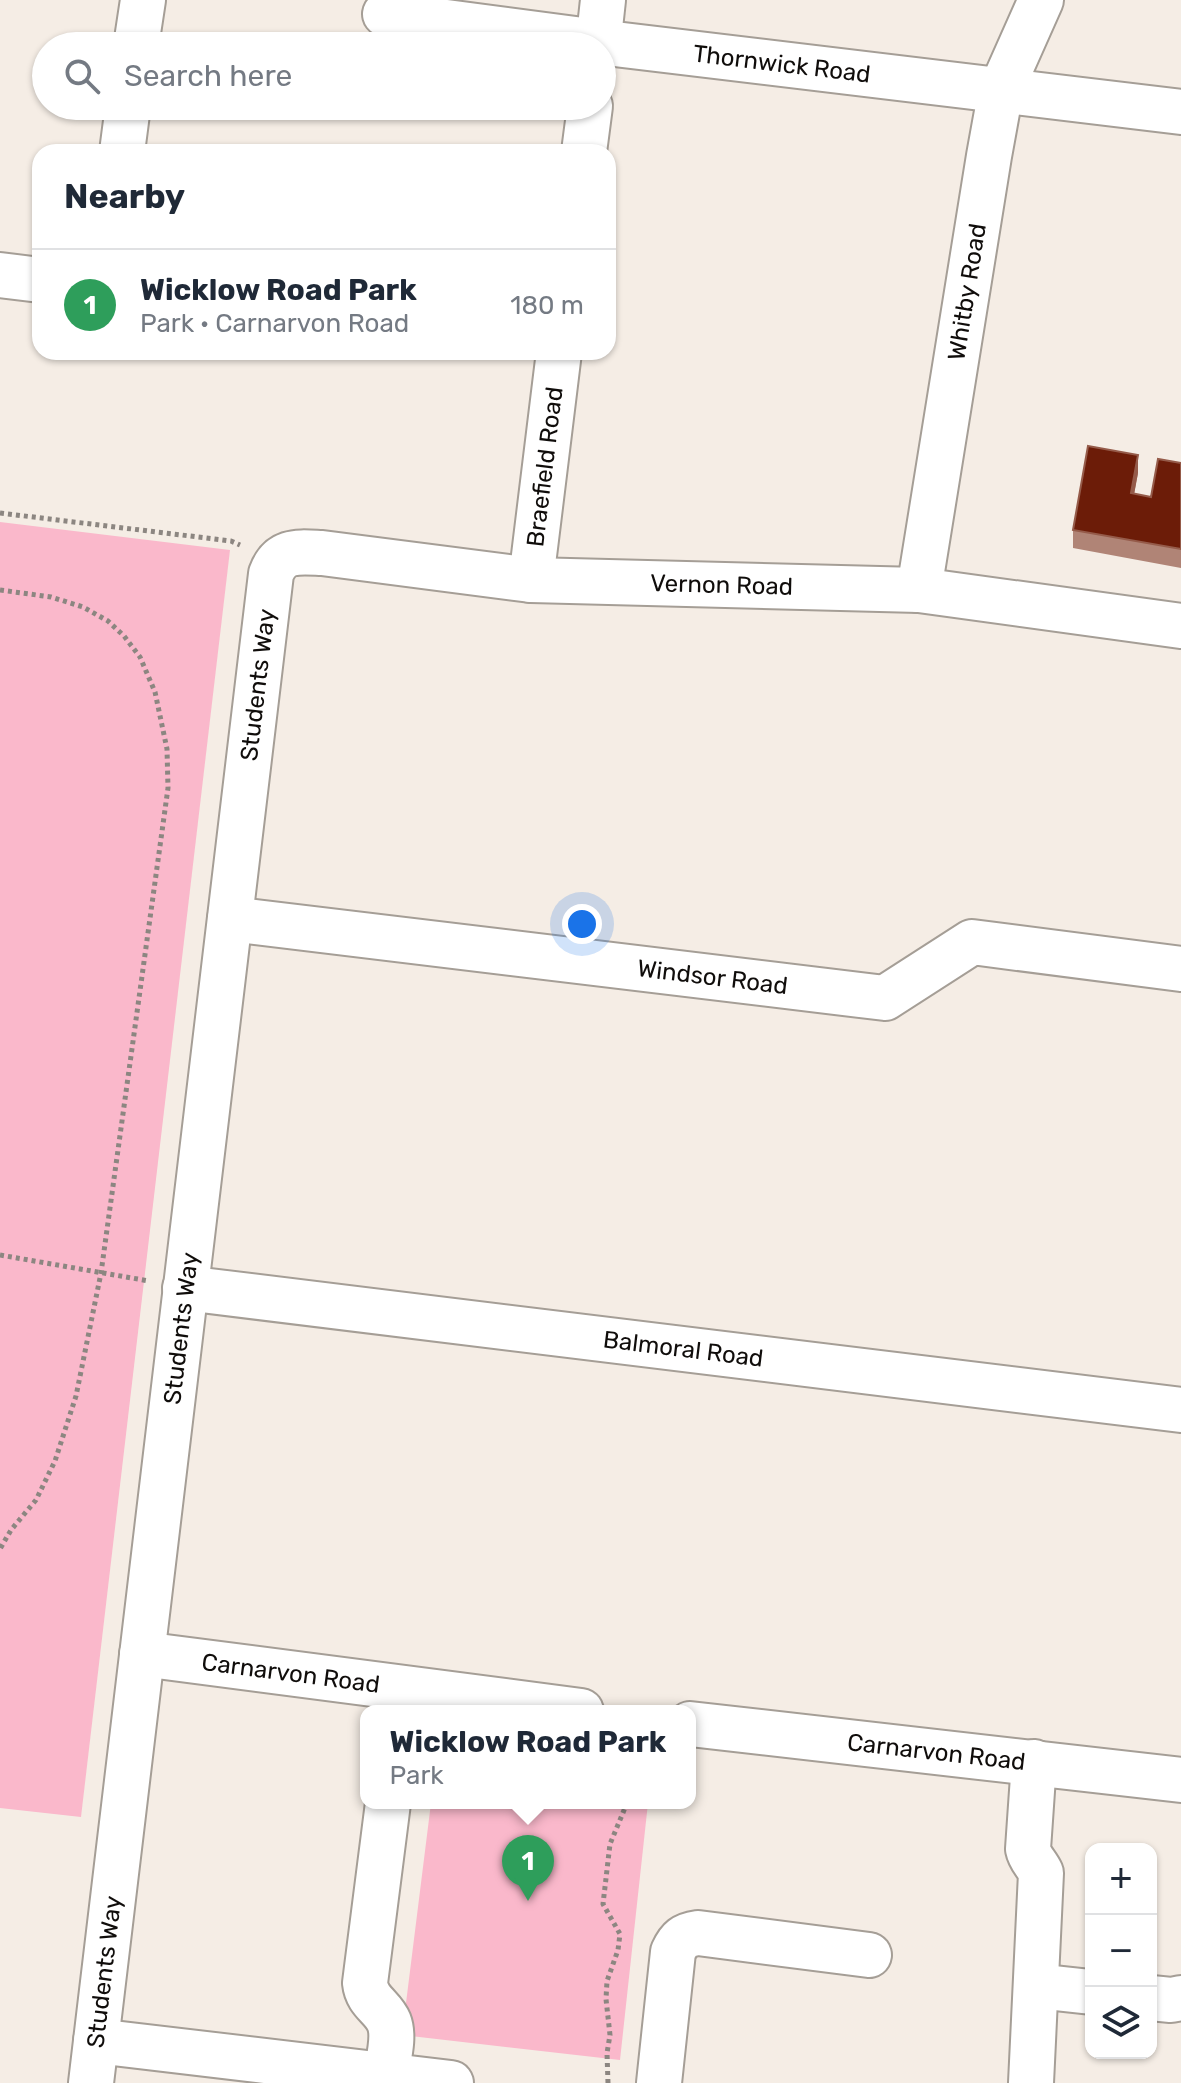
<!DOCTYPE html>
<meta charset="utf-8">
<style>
body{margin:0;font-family:Rubik,sans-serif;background:#f6f6f7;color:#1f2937}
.controls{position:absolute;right:24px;bottom:24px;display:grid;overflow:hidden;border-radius:16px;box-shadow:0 2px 6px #0004}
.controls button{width:72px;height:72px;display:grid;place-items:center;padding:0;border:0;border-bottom:2px solid #e0e1e3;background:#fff;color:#1f2937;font:40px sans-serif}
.you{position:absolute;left:582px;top:924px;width:28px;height:28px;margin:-20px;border:6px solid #fff;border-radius:50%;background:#1a73e8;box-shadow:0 0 0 12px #1a73e833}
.badge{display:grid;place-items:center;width:52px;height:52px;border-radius:50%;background:#0566cf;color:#fff;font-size:26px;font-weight:700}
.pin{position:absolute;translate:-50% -66px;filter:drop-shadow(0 2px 4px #0008)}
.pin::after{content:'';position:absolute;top:42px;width:28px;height:24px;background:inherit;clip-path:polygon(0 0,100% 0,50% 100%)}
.popup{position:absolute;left:360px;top:1705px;width:336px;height:104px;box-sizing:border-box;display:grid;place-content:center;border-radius:16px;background:#fff;filter:drop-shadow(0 2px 6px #0005);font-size:26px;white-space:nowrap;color:#747a83}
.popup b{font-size:30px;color:#1f2937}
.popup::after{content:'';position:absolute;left:50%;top:100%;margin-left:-16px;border:16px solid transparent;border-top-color:#fff}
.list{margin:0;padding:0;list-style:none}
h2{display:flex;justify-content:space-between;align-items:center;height:104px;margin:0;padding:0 32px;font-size:34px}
h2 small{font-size:26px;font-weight:400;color:#747a83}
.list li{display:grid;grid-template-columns:52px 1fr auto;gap:24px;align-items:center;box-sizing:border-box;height:112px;padding:0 32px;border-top:2px solid #e0e1e3}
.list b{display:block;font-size:30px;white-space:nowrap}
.list p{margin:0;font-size:26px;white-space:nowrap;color:#747a83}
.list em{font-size:26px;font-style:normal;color:#747a83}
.icon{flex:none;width:44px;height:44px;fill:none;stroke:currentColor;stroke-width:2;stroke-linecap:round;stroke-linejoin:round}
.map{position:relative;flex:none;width:1181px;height:2083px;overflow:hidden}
.search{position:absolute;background:#fff;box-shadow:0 2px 6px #0004;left:32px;top:32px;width:584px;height:88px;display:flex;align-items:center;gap:20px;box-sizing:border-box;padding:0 28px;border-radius:44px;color:#747a83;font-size:30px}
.panel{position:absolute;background:#fff;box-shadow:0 2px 6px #0004;left:32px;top:144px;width:584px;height:216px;border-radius:24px}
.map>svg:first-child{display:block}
.green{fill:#fab8cb}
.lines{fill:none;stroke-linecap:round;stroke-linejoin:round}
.minor-casing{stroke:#a59e96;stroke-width:48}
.path{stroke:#8c8681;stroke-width:5;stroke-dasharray:4 4;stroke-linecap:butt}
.minor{stroke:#fff;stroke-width:44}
.wall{fill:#b08476}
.shaded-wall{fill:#955b4a}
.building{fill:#6c1c08;stroke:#955b4a;stroke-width:2}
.labels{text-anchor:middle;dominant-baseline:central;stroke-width:8;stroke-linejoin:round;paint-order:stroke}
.street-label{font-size:24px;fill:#100d0b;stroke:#f5ede5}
</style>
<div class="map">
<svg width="1181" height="2083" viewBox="0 0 1181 2083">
<rect width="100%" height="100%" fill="#f5ede5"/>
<g class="green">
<polygon points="0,522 230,550 81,1817 0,1808"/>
<polygon points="431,1803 648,1803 620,2060 402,2035"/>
</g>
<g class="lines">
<defs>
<g id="minor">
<path id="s1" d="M385,14L598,42L1181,112"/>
<polyline points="136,46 143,0"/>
<polyline points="598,46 603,0"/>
<polyline points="122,152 128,106"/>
<polyline points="584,152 590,106"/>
<polyline points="0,275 40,280"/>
<path id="s2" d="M531,580L559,352"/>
<path id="s3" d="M919,590L989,156L1001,90L1041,0"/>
<path id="s4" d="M230,919L885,998L972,942L1181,969"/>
<path id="s5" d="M185,1288L1181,1410"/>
<path id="s6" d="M142,1654L581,1711"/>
<path id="s7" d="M690,1724L1181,1780"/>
<polyline points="1036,1986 1091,1992"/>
<polyline points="1151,1998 1171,2000 1181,1998"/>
<polyline points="96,2041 451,2083"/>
<path d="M386,2075C388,2060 395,2037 389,2022C383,2007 367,2002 365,1983L388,1803"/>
<path id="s8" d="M91,2083L271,574C280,549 298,552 322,553L531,580L919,590L1181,626"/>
<path d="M659,2083L673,1952C679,1939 684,1935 698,1933L869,1955"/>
<path d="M1031,2083L1041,1873C1037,1864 1030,1859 1028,1849L1034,1762"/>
</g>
</defs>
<use href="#minor" class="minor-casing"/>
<g class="path">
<polyline points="0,513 231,541 240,545"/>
<polyline points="0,590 51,597 83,607 108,621 124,636 140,657 155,692 167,749 168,788 101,1273 76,1396 55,1461 36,1500 11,1530 0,1549"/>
<polyline points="0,1255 149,1281"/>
<polyline points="608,2083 607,2053 610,2035 606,1999 607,1981 618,1950 620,1934 603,1904 610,1844 627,1803"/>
</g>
<use href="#minor" class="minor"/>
</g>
<polygon class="wall" points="1181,463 1181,568 1073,548 1073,530 1138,473 1134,494 1151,497"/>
<polygon class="shaded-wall" points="1138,455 1138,473 1131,511 1131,493"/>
<polygon class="building" points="1088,446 1138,455 1131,493 1151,497 1158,459 1181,463 1181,549 1073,530"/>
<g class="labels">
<g class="street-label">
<text stroke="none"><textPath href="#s1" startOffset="400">Thornwick Road</textPath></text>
<text stroke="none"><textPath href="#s3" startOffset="302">Whitby Road</textPath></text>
<text stroke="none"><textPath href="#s2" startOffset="114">Braefield Road</textPath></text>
<text stroke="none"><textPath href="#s8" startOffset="1982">Vernon Road</textPath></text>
<text stroke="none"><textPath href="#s8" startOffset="1408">Students Way</textPath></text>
<text stroke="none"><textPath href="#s4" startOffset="486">Windsor Road</textPath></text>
<text stroke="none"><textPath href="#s8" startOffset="760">Students Way</textPath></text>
<text stroke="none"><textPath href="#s5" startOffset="502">Balmoral Road</textPath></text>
<text stroke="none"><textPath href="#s6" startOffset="150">Carnarvon Road</textPath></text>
<text stroke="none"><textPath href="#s7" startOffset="248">Carnarvon Road</textPath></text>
<text stroke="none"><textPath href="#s8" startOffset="112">Students Way</textPath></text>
</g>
</g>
</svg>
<div class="controls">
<button>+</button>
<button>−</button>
<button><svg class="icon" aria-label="layers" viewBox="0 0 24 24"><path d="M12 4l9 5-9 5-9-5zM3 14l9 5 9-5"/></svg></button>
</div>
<div class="you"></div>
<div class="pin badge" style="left:528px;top:1901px;background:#2e9e5b">1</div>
<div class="popup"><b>Wicklow Road Park</b>Park</div>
<div class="search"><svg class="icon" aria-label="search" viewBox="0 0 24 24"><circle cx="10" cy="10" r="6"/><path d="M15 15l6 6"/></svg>Search here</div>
<section class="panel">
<h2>Nearby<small></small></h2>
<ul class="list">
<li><span class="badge" style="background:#2e9e5b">1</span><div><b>Wicklow Road Park</b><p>Park · Carnarvon Road</p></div><em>180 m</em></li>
</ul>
</section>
</div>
